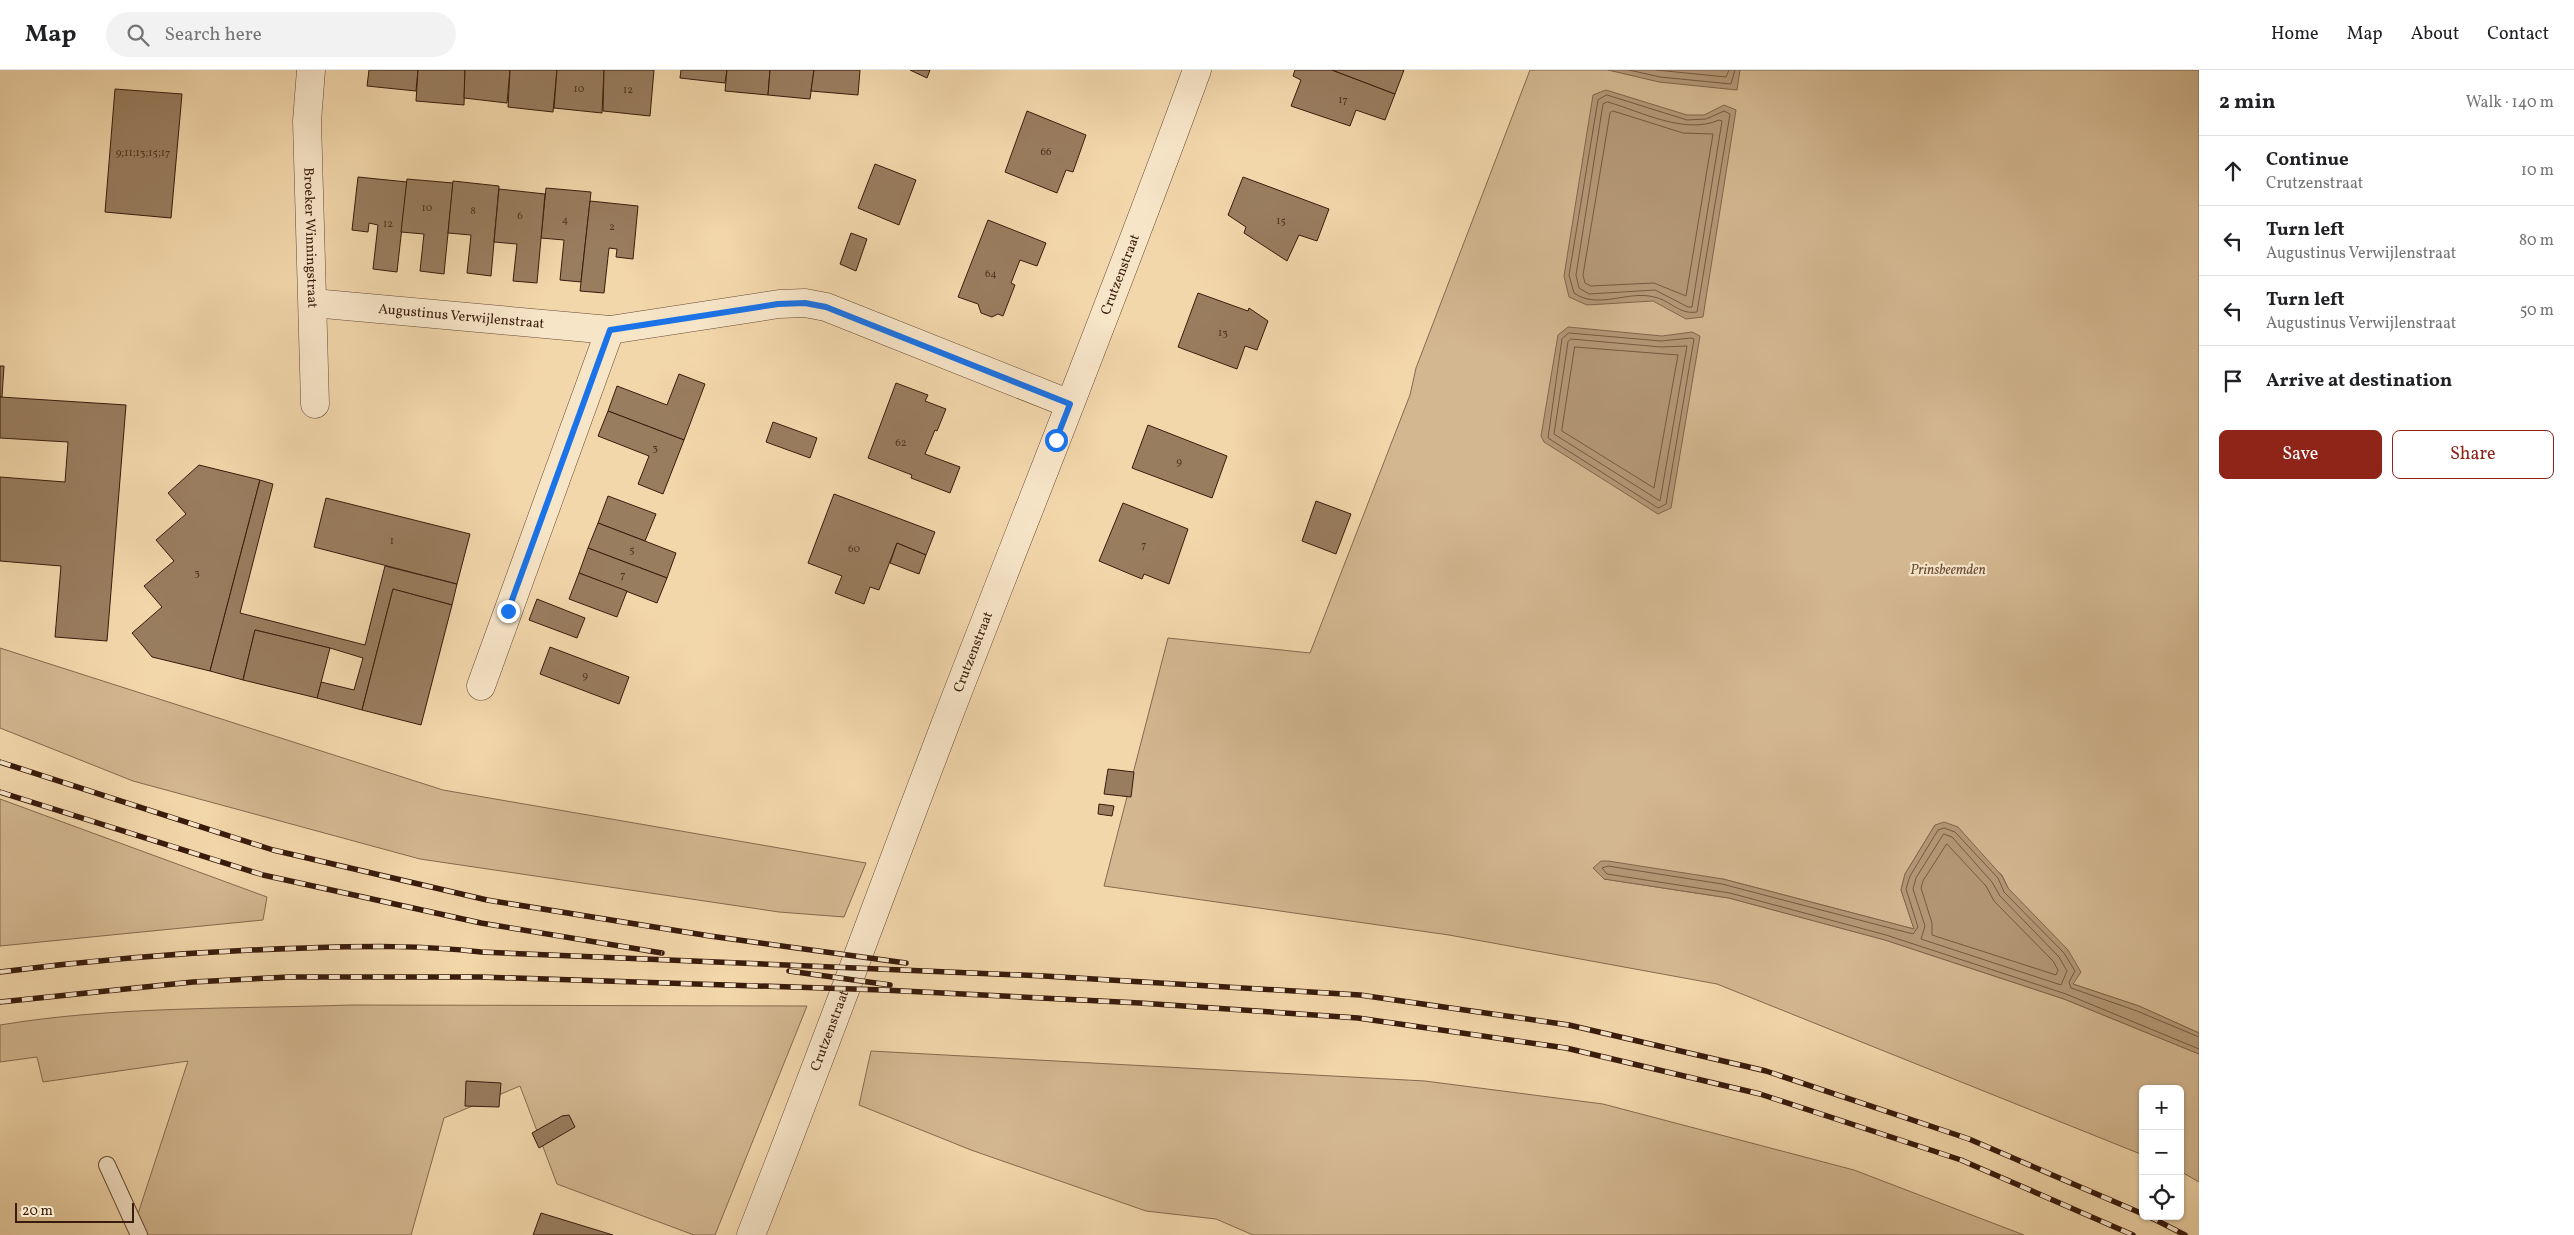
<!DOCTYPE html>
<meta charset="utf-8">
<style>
body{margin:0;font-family:Vollkorn,serif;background:#f2f2f2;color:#202124}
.controls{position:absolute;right:15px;bottom:15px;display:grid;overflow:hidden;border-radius:8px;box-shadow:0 1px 4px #0004}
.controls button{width:45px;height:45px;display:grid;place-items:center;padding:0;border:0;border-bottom:1px solid #e0e0e0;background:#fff;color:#202124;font:25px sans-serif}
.scale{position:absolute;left:15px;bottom:12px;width:119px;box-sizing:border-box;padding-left:5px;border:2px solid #391b0c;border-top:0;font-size:14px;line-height:18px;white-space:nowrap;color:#391b0c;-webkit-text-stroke:4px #f7e5c8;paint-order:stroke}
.stop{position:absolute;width:15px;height:15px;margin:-11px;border:4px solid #1a73e8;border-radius:50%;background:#fff}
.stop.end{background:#1a73e8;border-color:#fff;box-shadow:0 1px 5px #0008}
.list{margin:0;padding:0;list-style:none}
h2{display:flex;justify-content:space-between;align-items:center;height:65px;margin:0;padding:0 20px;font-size:21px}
h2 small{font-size:16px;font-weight:400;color:#757577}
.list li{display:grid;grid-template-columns:32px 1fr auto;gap:15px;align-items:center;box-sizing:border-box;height:70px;padding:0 20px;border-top:1px solid #e0e0e0}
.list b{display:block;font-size:19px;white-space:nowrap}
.list p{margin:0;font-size:16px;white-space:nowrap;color:#757577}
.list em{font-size:16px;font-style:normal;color:#757577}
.actions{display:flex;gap:10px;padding:15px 20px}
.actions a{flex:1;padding:11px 0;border:1px solid #8f2418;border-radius:8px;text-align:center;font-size:18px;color:#8f2418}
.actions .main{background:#8f2418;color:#fff}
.icon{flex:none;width:28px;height:28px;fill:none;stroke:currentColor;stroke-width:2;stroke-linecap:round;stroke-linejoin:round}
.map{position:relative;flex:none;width:2199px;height:1165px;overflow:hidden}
header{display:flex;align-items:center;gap:30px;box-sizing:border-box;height:70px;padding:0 25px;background:#fff;border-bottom:1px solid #e0e0e0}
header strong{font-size:24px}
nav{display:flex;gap:28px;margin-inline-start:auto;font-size:18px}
.search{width:350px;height:45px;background:#f2f2f2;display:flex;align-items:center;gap:12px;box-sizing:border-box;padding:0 18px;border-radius:28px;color:#757577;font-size:19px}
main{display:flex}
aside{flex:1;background:#fff}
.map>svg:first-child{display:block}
.green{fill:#d3b790;stroke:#86694e}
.water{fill:#b39775;stroke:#82654b}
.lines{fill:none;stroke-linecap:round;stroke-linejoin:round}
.shore{stroke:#765940;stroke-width:1}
.building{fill:#997d5f;stroke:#391b0c}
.lane-casing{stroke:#674a34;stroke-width:18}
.street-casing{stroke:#674a34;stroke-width:29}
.lane{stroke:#f7e5c8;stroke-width:16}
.street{stroke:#f7e5c8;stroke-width:28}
.rail-casing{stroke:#391b0c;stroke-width:5.5}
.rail{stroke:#f7e5c8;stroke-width:4;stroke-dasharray:11;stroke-linecap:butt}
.route{stroke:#1a73e8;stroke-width:6}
.labels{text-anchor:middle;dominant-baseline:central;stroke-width:4.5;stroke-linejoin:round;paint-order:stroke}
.number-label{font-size:11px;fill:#513421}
.street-label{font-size:14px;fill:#391b0c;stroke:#f7e5c8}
.park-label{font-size:14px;font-style:italic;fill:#674a34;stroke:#f7e5c8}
</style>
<header>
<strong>Map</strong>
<div class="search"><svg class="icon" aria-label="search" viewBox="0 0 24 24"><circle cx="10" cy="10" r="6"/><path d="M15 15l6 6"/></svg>Search here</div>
<nav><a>Home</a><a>Map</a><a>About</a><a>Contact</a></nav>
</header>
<main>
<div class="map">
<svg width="2199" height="1165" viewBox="0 0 2199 1165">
<rect width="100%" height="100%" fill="#f2d7ab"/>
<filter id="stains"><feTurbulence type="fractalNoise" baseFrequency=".004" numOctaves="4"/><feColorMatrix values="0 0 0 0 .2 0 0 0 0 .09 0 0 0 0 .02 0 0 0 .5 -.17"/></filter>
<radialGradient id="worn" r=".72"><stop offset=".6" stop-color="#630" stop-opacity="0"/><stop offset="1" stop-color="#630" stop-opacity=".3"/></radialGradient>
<g class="green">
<polygon points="1530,0 2199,0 2199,963 2139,936 2073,914 2008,818 2002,805 1935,755 1905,804 1901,820 1914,859 1723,809 1604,809 1729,828 1885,870 2064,929 2199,984 2199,1112 2180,1101 2180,1019 2143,1019 2143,1085 1717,914 1449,865 1104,816 1168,568 1310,583 1410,325 1416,298"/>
<polygon points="0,578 443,720 866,793 844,847 779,842 420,789 133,711 0,658"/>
<polygon points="0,729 267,827 263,850 0,876"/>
<path d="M351,935L807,936L715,1165H694L557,1114L520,1016L444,1048L411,1165H131L188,991L43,1012L37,987L0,992V955C114,936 236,939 351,935Z"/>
<polygon points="871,981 1425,1011 1603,1034 1854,1100 2024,1165 1253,1165 1216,1149 1146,1141 971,1080 859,1035"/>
</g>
<g class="water">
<polygon points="1608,0 1740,0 1737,20 1659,12"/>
<polygon points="1606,20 1687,45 1704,45 1724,35 1736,40 1703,247 1686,249 1653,231 1587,235 1569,227 1564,206 1593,25"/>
<polygon points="1568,257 1662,266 1692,262 1700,266 1671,438 1658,444 1544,372 1541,366 1558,265"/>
<polygon points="1944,752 1958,757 2002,806 2008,818 2068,880 2081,902 2073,914 2139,936 2199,963 2199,984 2064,929 1885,870 1729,828 1604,809 1593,798 1601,791 1608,791 1723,809 1914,859 1901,820 1905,804 1935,755"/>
</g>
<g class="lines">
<g class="shore">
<polyline points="1629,0 1660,7 1731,14 1735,0"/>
<polyline points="1656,0 1726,7 1729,0"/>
<path d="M1607,25L1687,50L1706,49L1724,41L1730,44L1697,242C1679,245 1670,230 1654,227C1628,220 1598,240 1574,223L1569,205L1598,30Z"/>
<path d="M1608,32C1642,42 1685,65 1719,50L1722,51L1692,237H1688L1655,220L1589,224L1579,218L1576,205L1603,34Z"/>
<polygon points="1613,41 1683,63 1713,64 1686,226 1654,213 1591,216 1585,213 1583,205 1610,43"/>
<polygon points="1569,263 1661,271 1691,268 1694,269 1666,434 1658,438 1548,368 1562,269"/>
<polygon points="1571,269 1661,277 1687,276 1660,431 1554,364 1568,272"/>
<polygon points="1575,277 1678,285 1654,418 1562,361"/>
<polygon points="1944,764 1952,767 1992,812 2000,826 2059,887 2067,901 2061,915 1921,869 1925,856 1913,819 1916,808"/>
<polygon points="1947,774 1986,816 1994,831 2053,891 2058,900 2056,905 1932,865 1932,853 1921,818 1923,811"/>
<polyline points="2199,967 2137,941 2071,918 2069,912 2075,901 2064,883 2004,822 1998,808 1955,762 1944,758 1938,760 1910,806 1906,819 1918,857 1913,864 1722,814 1608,796 1602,798 1607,804 1730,823 1886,865 2066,924 2199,979"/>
</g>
</g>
<g class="building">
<polygon points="369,0 418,0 416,21 367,16"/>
<polygon points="418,0 465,0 464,35 416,31"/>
<polygon points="465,0 510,0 507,33 464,28"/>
<polygon points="510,0 557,0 553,42 508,37"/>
<polygon points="557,0 604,0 602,43 554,38"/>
<polygon points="604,0 654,0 650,46 603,41"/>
<polygon points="681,0 727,0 725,13 680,8"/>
<polygon points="727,0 770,0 768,25 725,21"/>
<polygon points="770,0 814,0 810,29 768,25"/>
<polygon points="814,0 860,0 858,25 811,21"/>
<polygon points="910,0 930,0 927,8"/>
<polygon points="1295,0 1332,0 1395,24 1385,50 1356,40 1350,56 1291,36 1301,10 1293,6"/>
<polygon points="1332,0 1404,0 1395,24"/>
<polygon points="115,19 182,24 171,148 105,142"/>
<polygon points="1027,41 1086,65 1073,102 1066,100 1057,123 1005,102"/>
<polygon points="875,94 916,110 899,155 858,138"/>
<polygon points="358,107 407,112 397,202 373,199 378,155 369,153 368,162 352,160"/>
<polygon points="1243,107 1329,139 1317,171 1299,165 1287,191 1244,163 1246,157 1228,145"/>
<polygon points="407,109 453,113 444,204 420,201 424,164 401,162"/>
<polygon points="453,111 499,116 491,206 467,203 471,165 448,163"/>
<polygon points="546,118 591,122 581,212 560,210 564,170 541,168"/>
<polygon points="499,119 545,124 537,213 513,211 517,174 494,172"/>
<polygon points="590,131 638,136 633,189 616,187 617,179 609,178 604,223 580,221"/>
<polygon points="988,150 1046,173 1037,196 1020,190 1011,213 1015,215 1003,246 998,244 992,247 981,243 978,234 958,227"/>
<polygon points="851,163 867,169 856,201 840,194"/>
<polygon points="1198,223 1248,241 1249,238 1268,251 1257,280 1245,276 1237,299 1178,277"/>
<polygon points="0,296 4,296 2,327 0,327"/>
<polygon points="679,304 705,314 684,370 608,341 617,316 667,335"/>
<polygon points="896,313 928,325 925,331 946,339 937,361 935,360 925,384 960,397 950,423 911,408 912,405 868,388"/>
<polygon points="0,327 126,335 107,571 55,567 61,496 0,491 0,407 65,412 68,372 0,368"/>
<polygon points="608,341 684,370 663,424 638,414 649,386 598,366"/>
<polygon points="773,352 817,368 810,388 766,372"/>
<polygon points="1148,355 1227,386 1212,428 1132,398"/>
<polygon points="199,395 260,410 210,601 152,587 132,563 162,537 144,516 174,491 156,470 186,444 168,423"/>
<polygon points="260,410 273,414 240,543 365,575 385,496 457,514 452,535 393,519 362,640 317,628 321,612 354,620 363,588 330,578 255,560 243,610 210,601"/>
<polygon points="834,424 935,462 926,485 897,473 879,520 870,517 864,534 835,523 842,506 808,493"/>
<polygon points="608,426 656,444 645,471 598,453"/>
<polygon points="326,428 470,464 457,514 314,477"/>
<polygon points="1316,431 1351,444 1336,484 1302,471"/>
<polygon points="1123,433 1188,459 1169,514 1144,504 1142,509 1099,491"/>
<polygon points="598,453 676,483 667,508 588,478"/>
<polygon points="897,473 926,485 919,504 890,493"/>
<polygon points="588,478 667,508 657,533 579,503"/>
<polygon points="579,503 627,521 617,547 569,529"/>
<polygon points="393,519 452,535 421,655 362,640"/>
<polygon points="537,529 585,548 577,568 529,550"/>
<polygon points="255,560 330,578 317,628 243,610"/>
<polygon points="550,577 629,607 619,634 540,604"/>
<polygon points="1108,699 1134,702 1131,727 1104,724"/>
<polygon points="1099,734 1114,736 1112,746 1098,744"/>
<polygon points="466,1011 501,1013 499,1037 465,1036"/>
<polygon points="569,1045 575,1057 539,1078 532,1063 562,1046"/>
<polygon points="541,1143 613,1165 533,1165"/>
</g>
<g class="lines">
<defs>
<polyline id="lane" points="107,1095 139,1165"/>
<g id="street">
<path id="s1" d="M311,0L307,51L315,334"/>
<path id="s2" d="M313,233L610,260L779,234L805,233L826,237L1070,334"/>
<polyline points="481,616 610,260"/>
<path id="s3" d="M751,1165C818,996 880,825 945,655C1029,437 1117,220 1197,0"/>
</g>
</defs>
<use href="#lane" class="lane-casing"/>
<use href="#street" class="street-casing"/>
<use href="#lane" class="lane"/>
<use href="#street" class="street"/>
<defs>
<g id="rail">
<polyline points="0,692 273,780 487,830 710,866 906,893"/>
<polyline points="0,722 263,805 481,853 662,883"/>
<polyline points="789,901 890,915"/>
<path d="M0,902C102,889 204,881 306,878C365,876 423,875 481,882L1044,906L1360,925L1569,955L1766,1001L1969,1069L2143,1144"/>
<polyline points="0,932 193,912 289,907 481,907 883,920 1140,933 1358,948 1566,978 1760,1024 1961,1090 2133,1165"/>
<polyline points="2148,1146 2185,1165"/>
</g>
</defs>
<use href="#rail" class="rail-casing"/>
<use href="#rail" class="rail"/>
</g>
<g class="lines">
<polyline class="route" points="508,541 610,260 778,234 805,233 826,237 1070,334 1056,370"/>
</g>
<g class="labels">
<g class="number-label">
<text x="579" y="19">10</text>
<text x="628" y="20">12</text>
<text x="1343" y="30">17</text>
<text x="1046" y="82">66</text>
<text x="143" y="83">9;11;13;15;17</text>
<text x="427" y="138">10</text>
<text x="473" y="141">8</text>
<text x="520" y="146">6</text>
<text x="565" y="150">4</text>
<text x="1281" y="151">15</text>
<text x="388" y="154">12</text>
<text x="612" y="157">2</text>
<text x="991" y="204">64</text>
<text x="1223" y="263">13</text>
<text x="901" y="373">62</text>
<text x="655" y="378">3</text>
<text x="1179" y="392">9</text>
<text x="392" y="471">1</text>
<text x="1144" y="475">7</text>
<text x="854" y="479">60</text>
<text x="632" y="480">5</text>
<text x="197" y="503">3</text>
<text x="623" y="505">7</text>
<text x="585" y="606">9</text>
</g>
<g class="street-label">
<text stroke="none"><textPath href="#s1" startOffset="168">Broeker Winningstraat</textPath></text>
<text stroke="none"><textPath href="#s3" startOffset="1029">Crutzenstraat</textPath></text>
<text stroke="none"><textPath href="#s2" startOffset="149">Augustinus Verwijlenstraat</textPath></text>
<text stroke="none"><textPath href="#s3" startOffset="624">Crutzenstraat</textPath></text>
<text stroke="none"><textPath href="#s3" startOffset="219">Crutzenstraat</textPath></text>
</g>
<g class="park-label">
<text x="1948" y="500">Prinsbeemden</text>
</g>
</g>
<rect width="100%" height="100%" filter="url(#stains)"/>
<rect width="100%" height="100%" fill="url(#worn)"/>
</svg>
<div class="controls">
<button>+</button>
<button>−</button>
<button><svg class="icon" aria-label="locate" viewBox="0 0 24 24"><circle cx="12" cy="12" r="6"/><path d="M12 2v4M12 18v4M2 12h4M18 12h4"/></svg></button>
</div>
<div class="scale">20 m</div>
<div class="stop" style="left:1056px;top:370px"></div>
<div class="stop end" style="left:508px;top:541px"></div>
</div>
<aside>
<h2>2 min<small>Walk · 140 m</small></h2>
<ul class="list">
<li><svg class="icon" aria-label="ahead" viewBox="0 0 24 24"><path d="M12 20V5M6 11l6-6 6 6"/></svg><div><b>Continue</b><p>Crutzenstraat</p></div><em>10 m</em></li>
<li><svg class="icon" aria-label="left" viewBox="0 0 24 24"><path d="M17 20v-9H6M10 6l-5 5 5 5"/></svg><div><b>Turn left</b><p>Augustinus Verwijlenstraat</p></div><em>80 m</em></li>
<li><svg class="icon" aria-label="left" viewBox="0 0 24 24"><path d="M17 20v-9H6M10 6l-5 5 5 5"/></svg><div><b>Turn left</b><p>Augustinus Verwijlenstraat</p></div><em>50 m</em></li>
<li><svg class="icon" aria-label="arrive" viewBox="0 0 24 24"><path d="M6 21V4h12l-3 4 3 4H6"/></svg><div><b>Arrive at destination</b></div></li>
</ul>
<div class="actions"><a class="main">Save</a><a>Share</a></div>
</aside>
</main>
